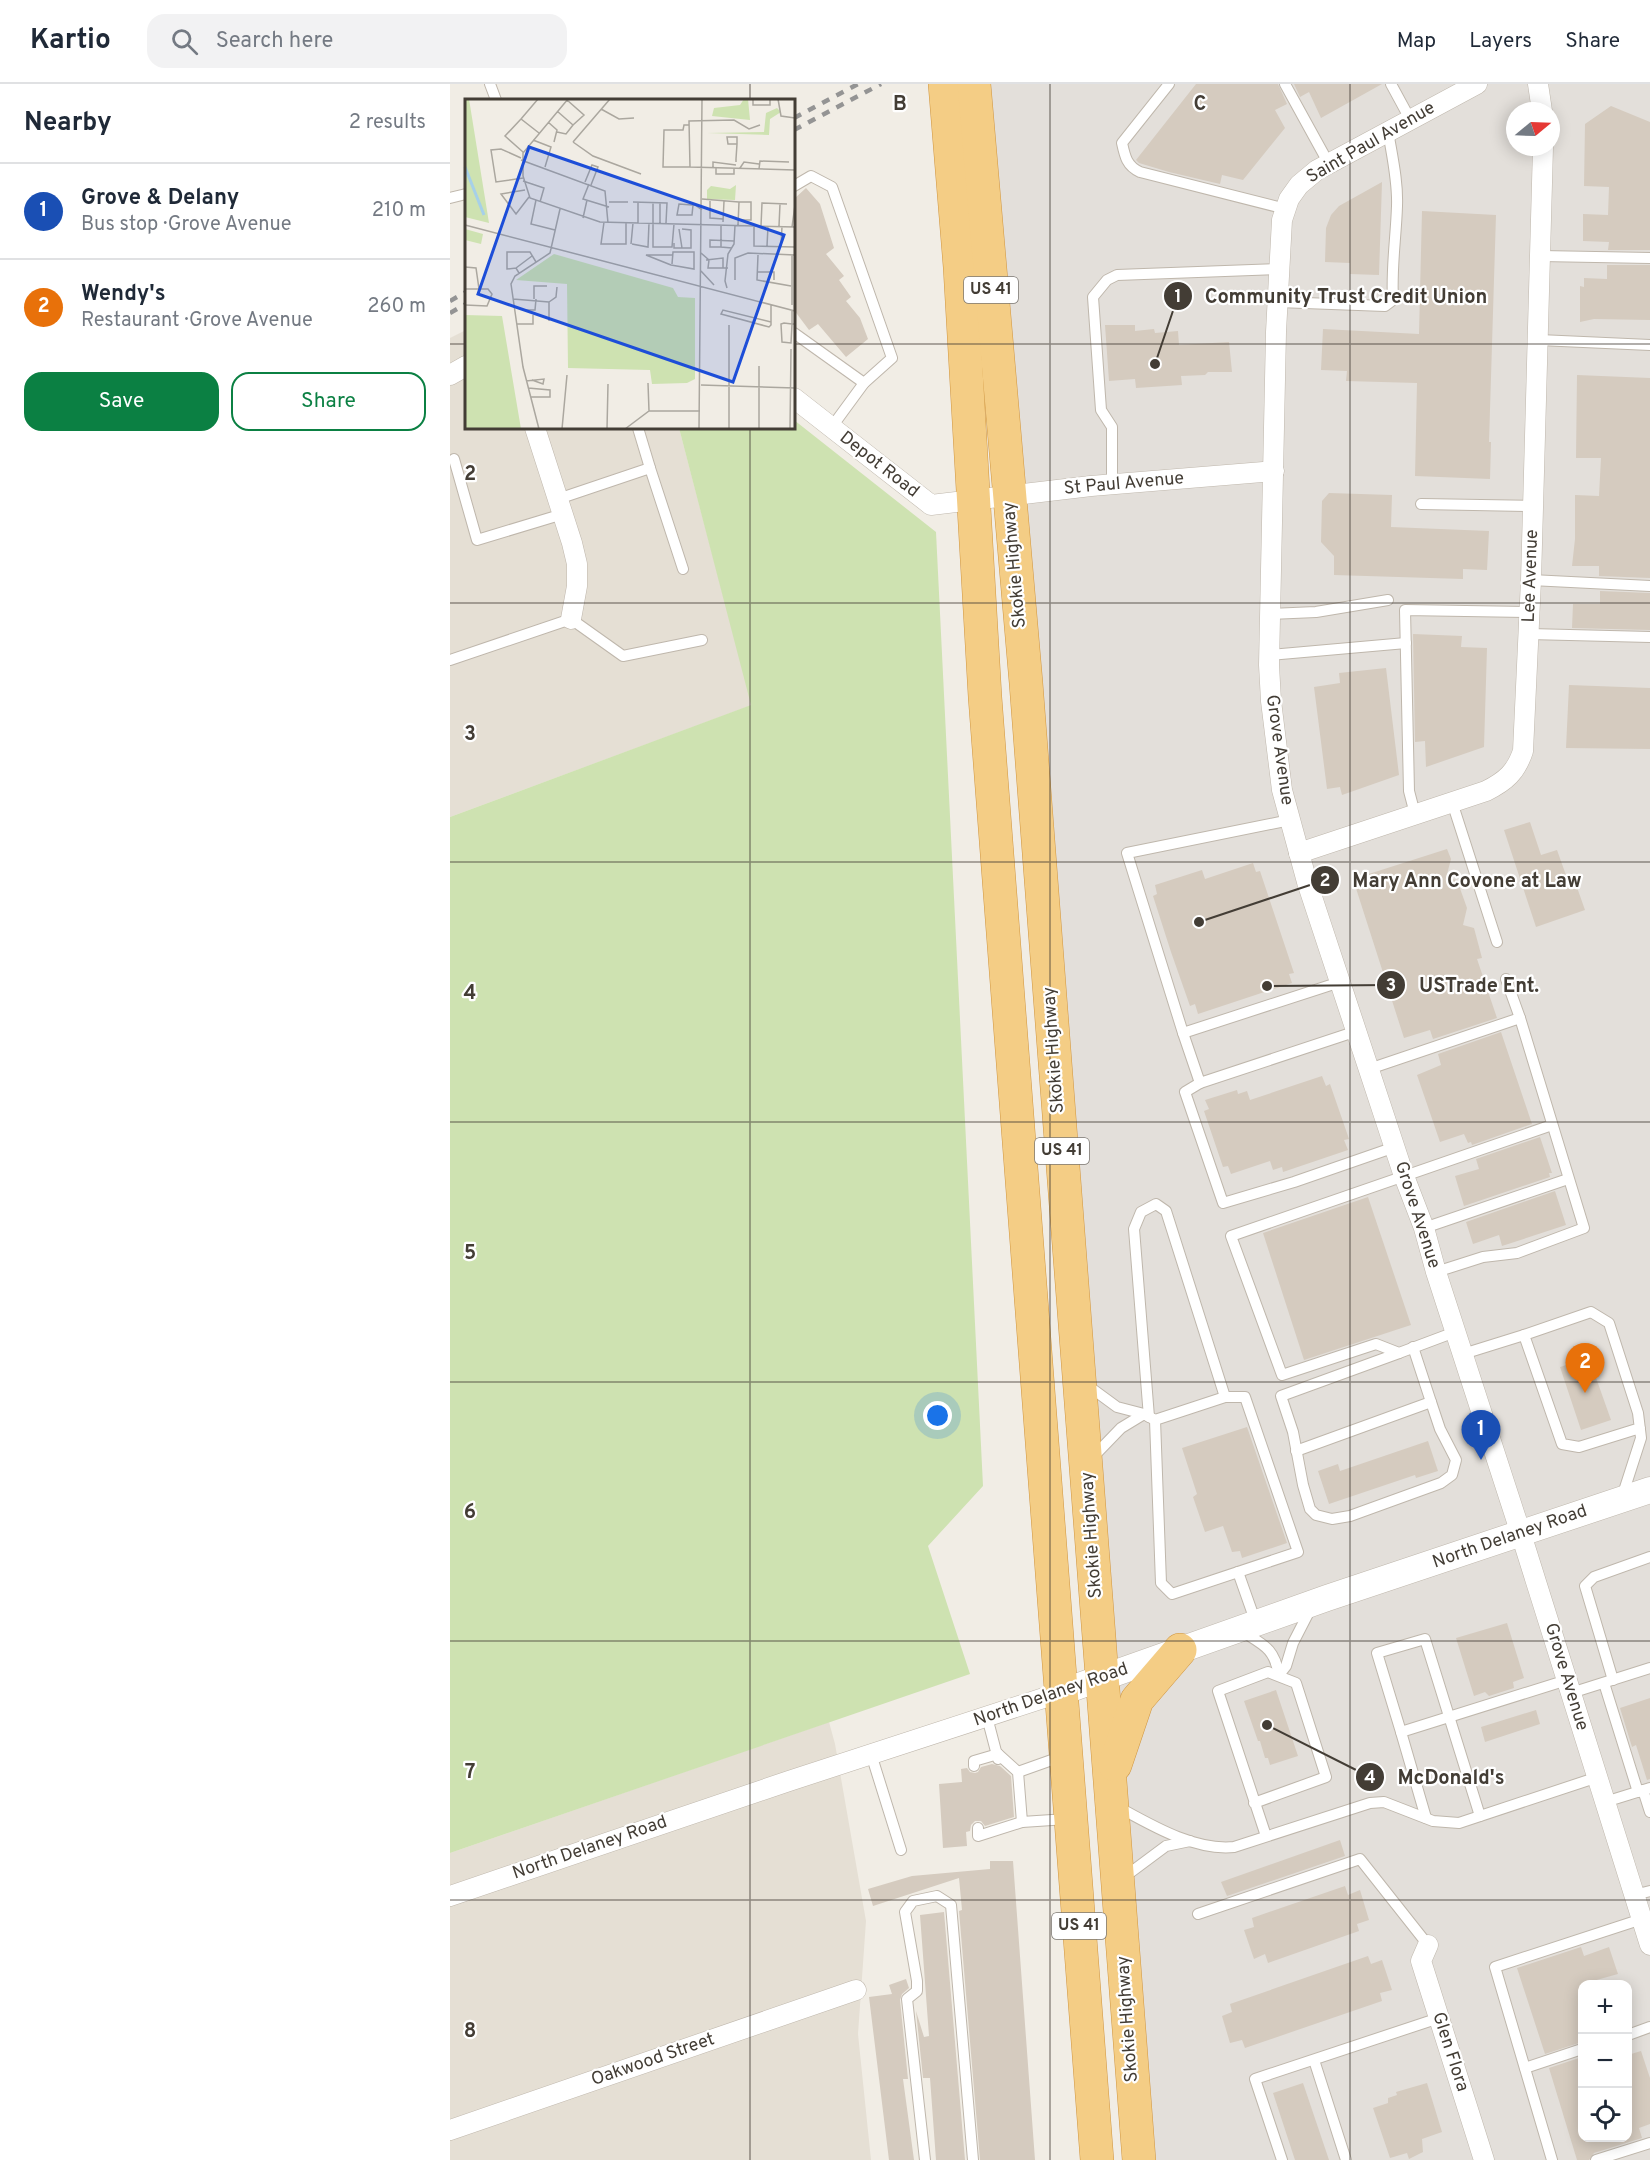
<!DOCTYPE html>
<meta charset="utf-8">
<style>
body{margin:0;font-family:Overpass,sans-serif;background:#f2f2f3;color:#1f2937}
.controls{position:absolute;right:18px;bottom:18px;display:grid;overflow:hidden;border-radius:12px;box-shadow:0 3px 15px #0003}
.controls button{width:54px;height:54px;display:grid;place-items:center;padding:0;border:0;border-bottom:2px solid #e0e1e3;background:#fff;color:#1f2937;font:30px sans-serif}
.compass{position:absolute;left:1056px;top:18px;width:54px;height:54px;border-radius:50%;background:#fff;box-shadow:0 3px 15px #0003;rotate:71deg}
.you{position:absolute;left:488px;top:1332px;width:21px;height:21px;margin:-15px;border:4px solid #fff;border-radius:50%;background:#1a73e8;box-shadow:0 0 0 9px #1a73e833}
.badge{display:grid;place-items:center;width:39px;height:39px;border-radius:50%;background:#0b8043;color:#fff;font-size:20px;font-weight:700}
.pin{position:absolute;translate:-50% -50px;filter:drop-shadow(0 2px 3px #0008)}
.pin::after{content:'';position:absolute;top:32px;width:21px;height:18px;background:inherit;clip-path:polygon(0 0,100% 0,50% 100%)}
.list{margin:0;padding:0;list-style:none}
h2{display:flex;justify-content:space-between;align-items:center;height:78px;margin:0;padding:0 24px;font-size:26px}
h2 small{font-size:20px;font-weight:400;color:#747a83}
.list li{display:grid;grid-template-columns:39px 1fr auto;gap:18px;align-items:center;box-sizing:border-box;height:96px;padding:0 24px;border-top:2px solid #e0e1e3}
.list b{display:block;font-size:22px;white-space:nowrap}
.list p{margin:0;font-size:20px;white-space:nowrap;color:#747a83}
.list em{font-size:20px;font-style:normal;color:#747a83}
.actions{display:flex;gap:12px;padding:18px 24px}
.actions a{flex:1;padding:14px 0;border:2px solid #0b8043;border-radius:18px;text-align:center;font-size:21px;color:#0b8043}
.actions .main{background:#0b8043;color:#fff}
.icon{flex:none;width:33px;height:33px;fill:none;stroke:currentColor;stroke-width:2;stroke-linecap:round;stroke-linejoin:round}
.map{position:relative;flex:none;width:1200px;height:2076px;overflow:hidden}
header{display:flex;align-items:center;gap:36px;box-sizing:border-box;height:84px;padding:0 30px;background:#fff;border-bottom:2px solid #e0e1e3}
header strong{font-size:28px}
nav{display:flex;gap:33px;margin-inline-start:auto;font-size:21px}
.search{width:420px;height:54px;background:#f2f2f3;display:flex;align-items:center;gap:15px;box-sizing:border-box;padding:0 21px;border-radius:18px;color:#747a83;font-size:22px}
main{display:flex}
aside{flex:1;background:#fff}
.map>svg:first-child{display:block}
.residential{fill:#e5dfd4}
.industrial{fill:#e3dfda;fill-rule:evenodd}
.green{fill:#cee2b1}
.building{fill:#d5cbbf}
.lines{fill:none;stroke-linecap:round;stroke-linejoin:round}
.service-casing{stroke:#bfb7ac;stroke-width:12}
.minor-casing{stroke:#bfb7ac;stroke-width:21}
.tertiary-casing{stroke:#bfb7ac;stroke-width:27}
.trunk-casing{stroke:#d09641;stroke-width:34}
.service{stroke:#fff;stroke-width:10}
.minor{stroke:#fff;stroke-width:20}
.tertiary{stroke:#fff;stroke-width:26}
.trunk{stroke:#f4cd85;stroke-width:33}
.rail{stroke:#949494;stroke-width:4.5;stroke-dasharray:8 8;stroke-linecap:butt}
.grid{fill:none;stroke:#433d35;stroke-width:1.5;stroke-opacity:0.55}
.labels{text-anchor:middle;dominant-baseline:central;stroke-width:4.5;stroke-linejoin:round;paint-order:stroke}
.shield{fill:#fff;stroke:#7b7772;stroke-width:1.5}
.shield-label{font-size:16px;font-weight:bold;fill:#433d35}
.street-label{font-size:18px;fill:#433d35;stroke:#fff}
.inset-river{fill:none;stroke:#a6d0e9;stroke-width:3}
.inset-road{fill:none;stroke:#aba79f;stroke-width:1.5}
.view{fill:#1d4ed8;fill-opacity:0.15;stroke:#1d4ed8;stroke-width:3}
.inset-edge{fill:none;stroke:#433d35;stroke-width:3}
.grid-label{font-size:20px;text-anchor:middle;font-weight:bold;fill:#433d35;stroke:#fff;stroke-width:4.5;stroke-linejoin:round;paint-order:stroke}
.leader{fill:none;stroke:#433d35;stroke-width:2}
.callout-dot{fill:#433d35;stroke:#fff;stroke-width:2}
.mark-label{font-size:18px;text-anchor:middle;font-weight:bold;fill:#fff}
.callout-label{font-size:20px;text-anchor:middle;font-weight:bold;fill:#433d35;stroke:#fff;stroke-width:4.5;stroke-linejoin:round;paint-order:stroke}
</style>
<header>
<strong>Kartio</strong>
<div class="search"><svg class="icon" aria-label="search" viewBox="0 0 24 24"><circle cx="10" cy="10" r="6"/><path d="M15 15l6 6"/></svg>Search here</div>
<nav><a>Map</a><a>Layers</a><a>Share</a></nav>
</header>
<main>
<aside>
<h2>Nearby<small>2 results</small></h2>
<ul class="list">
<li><span class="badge" style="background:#1a4fb4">1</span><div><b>Grove &amp; Delany</b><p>Bus stop · Grove Avenue</p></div><em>210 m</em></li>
<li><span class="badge" style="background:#e8710a">2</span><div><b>Wendy's</b><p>Restaurant · Grove Avenue</p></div><em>260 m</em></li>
</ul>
<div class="actions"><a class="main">Save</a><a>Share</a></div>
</aside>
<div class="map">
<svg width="1200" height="2076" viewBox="0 0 1200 2076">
<rect width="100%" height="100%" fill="#f1ede5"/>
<g class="residential">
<polygon points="16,246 16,344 229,344 302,621 0,733 0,254"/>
<polygon points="379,1638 385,1660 416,1837 408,1950 421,2076 0,2076 0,1769"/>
</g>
<path class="industrial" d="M539,0H1200V2076H689ZM1065,27H1101V63H1065ZM1132,1900H1178V2054H1132Z"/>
<polygon class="green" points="344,336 486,448 533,1402 478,1462 520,1590 0,1769 0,733 301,621 229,344 344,344"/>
<g class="building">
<polygon points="746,0 828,0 837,20 825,26 835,44 793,96 772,91 770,100 719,88 689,79 686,76"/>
<polygon points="844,0 932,0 871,34 859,8 850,13"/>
<polygon points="1161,22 1200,38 1200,166 1158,166 1159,158 1133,157 1133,130 1158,131 1159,103 1134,102 1135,40"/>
<polygon points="932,98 929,191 900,190 900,179 875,178 876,144 881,131 889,122"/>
<polygon points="356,104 370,120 384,164 376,170 394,192 389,196 401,213 396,217 410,234 418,255 396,273 368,240 359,246 344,226 344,115"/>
<polygon points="972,127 1046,131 1039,358 1041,358 1040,395 965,392 967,299 896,297 897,287 871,286 873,245 969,250"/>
<polygon points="1157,181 1200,181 1200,236 1144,235 1130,238 1130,202 1134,203 1134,194 1157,195"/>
<polygon points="655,241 685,241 685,247 704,245 705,249 728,247 729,261 779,258 782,288 758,288 755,291 731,292 732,301 686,304 685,295 659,297"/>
<polygon points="1127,291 1200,294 1200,494 1149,492 1149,482 1122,482 1125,455 1125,411 1149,412 1151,374 1126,374"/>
<polygon points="879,409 942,411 941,443 1039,447 1037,486 1013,485 1013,495 884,491 884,472 871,458 872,417"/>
<polygon points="1150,507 1200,509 1200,546 1122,544 1123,520 1150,520"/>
<polygon points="963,550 1012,552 1011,563 1037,564 1034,663 976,683 975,657 965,658"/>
<polygon points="936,584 949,691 892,711 890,703 877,705 864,603 890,599 889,589"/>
<polygon points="1119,601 1200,604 1200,665 1116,664"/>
<polygon points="1080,738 1091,771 1107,766 1117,794 1123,792 1135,826 1086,843 1054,746"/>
<polygon points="997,765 1001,775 996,794 1007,796 1017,824 1013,841 1024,844 1032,874 1027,875 1047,934 983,955 980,946 954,954 903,795"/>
<polygon points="803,779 806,788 810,787 844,889 839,890 842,899 748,930 745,920 740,922 721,868 703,812 707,810 705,801 752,786 755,795"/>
<polygon points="1051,948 1082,1040 1022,1061 1021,1058 1018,1059 1014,1050 990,1058 967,991 991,981 988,970"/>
<polygon points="872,992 876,1002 880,1000 899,1055 894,1056 898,1066 833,1088 832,1083 823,1086 820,1077 781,1090 778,1082 773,1083 754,1027 759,1025 755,1016 787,1006 788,1010 797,1007 800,1016"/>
<polygon points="1090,1053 1102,1089 1099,1089 1100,1093 1014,1122 1005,1092 1029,1085 1026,1075"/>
<polygon points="1105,1107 1116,1141 1052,1162 1049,1151 1023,1160 1016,1138"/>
<polygon points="918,1113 961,1241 854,1276 813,1149"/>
<polygon points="1139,1274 1161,1336 1131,1346 1110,1283"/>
<polygon points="797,1343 837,1459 792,1474 790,1467 782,1468 773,1442 755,1448 743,1413 747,1410 732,1364"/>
<polygon points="978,1357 988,1387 966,1394 965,1391 879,1420 868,1387 888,1380 890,1387"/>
<polygon points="1057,1539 1074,1594 1063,1598 1064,1604 1039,1612 1035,1608 1024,1612 1006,1554"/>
<polygon points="826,1606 848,1672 820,1681 818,1674 815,1674 810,1657 808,1657 794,1617"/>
<polygon points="1200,1614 1200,1695 1197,1696 1186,1661 1182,1663 1170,1624"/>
<polygon points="1086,1626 1090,1640 1035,1658 1031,1643"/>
<polygon points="542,1680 550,1682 561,1692 564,1733 535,1742 531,1737 525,1737 521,1741 520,1747 516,1748 517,1762 493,1764 489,1700 512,1698 511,1685 517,1684 520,1688 525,1689 528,1688 531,1683"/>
<polygon points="890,1756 895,1772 777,1812 771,1798"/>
<polygon points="540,1777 563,1777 585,2076 530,2076 509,1827 512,1826 509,1794 423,1822 418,1805 462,1792 540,1785"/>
<polygon points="895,1802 898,1811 910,1806 919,1836 907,1840 909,1847 818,1879 815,1870 804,1875 794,1846 804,1843 802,1834"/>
<polygon points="494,1828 515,2076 486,2076 480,1994 473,1994 466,1927 474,1953 479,1952 470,1831"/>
<polygon points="1131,1863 1134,1872 1159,1863 1168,1890 1132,1900 1132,1958 1095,1970 1067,1884"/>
<polygon points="918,1872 921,1880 932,1876 942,1906 930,1909 932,1917 795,1964 792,1956 780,1959 772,1932 782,1928 780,1920"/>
<polygon points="456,1895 459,1904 452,1910 450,1916 458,1995 453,1995 464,2076 439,2076 419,1913 442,1910 439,1901"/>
<polygon points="1191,1967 1200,1994 1200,2040 1189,2044 1192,2054 1144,2069 1139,2076 1127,2076 1099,1984 1132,1973 1132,2054 1178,2054 1178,1971"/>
<polygon points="853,1999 879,2076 845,2076 823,2009"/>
<polygon points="977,1999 992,2048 972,2055 973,2068 959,2075 957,2069 940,2074 923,2024 938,2019 938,2014 947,2011 946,2008"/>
</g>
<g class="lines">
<defs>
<g id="service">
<polyline points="40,0 46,16"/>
<path d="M719,0L672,59C675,73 677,82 690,88L836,125"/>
<polyline points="835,0 879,80"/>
<polyline points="941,0 960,35"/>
<polyline points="344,102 361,92 382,103 442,274 414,299 381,344"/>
<polyline points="0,114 16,110"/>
<polyline points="1091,172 1200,174"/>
<path d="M828,218L935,222L943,216C941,184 946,154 947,122C948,97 942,72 938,47"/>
<polyline points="344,249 414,299"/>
<polyline points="1089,256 1200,261"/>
<polyline points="188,344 200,384"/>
<polyline points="4,375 27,456 113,430"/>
<polyline points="662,400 662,343 651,326 643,213 657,196 667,191 830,185"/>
<polyline points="108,415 200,384 233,485"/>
<polyline points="971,420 1083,422"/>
<polyline points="1081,496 1200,502"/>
<polyline points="820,530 866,528 938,516"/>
<polyline points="1079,550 1200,553"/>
<polyline points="819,571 956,559"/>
<polyline points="0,576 121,535 173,572 252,556"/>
<polyline points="1002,718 1047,858"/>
<polyline points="965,730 959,707 955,526 1080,528"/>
<polyline points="840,736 677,769 733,949 890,898"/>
<polyline points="733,949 750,999 907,947"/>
<polyline points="919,985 1070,934"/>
<polyline points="750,999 735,1008 773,1119 844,1098 945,1063"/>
<polyline points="974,1144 1118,1095"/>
<polyline points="986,1188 1033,1173 1067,1169 1134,1144 1070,934 1056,895"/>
<polyline points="1005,1248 949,1269 926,1260 832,1291 781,1152 1102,1041"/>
<polyline points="949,1269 831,1312 843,1348 853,1401 860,1425 866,1431 882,1435 900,1432 991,1399 1002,1391 1006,1376 990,1345 981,1318"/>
<polyline points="1013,1270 1074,1251"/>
<polyline points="637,1301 667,1323 694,1330 705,1336 711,1499 722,1510 848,1468 795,1313 775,1313 705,1336"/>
<polyline points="699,1333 684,1145 691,1128 706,1120 716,1127 775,1313"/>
<polyline points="846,1367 981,1318 963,1263"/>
<polyline points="642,1374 671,1344 694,1330"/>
<polyline points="1172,1413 1191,1354 1188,1329 1159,1239 1141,1228 1074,1251 1112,1360 1129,1363 1190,1344"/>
<polyline points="788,1488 806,1539"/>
<path d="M790,1546C813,1561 824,1563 829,1591"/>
<polyline points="829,1591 836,1582 843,1559 861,1524"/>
<polyline points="1163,1596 1135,1502 1144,1493 1200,1473"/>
<polyline points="1154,1599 1188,1708"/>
<polyline points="1121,1609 1200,1584"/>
<polyline points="537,1633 548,1675"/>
<polyline points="951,1648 927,1569 975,1555 1030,1732"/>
<polyline points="421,1670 451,1766"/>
<polyline points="548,1670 568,1688 572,1738 617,1735"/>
<polyline points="524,1682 524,1677 548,1670"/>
<polyline points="568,1688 613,1672"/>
<polyline points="1193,1706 1200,1728"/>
<polyline points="1155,1718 1200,1704"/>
<polyline points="804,1719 876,1693 846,1599 818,1588 768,1607 816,1752"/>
<path d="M668,1723C701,1741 744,1767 784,1763L920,1719L934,1718L983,1737L1009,1739L1148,1693"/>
<polyline points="976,1734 951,1648 1117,1596"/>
<polyline points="528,1744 528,1752 572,1738"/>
<polyline points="673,1794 716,1762 740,1757"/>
<polyline points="1184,1811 1200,1807"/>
<polyline points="748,1830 910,1775 978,1861"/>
<polyline points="1178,1951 1200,1943"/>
<polyline points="864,1976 896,2076"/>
<polyline points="1075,1984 1132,1965"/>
<polyline points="475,2076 457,1915 467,1907 467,1897 455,1828 463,1817 487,1812 501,1821 523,2076"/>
<polyline points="832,2076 805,1995 989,1934"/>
<polyline points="1102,2076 1045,1883 1192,1835"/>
<polyline points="1146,2076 1200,2059"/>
</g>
<g id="minor">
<polyline points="1027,0 867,86 849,101 839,115 832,136 826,248 819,581 821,617 832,706 857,798 954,1092 974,1144 986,1188 1071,1450 1200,1861"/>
<polyline points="1088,0 1092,27"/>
<polyline points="0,291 16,282"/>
<polyline points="344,314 481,421 641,402 824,387"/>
<polyline points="85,344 122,459 127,480 127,502 121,535"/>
<path d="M849,769L1036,707C1056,697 1066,688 1073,667L1081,496L1093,63"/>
<polyline points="0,1812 339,1697 612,1608"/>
<polyline points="978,1861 971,1877 1034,2076"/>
<polyline points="0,2046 406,1906"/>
</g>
<polyline id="tertiary" points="612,1608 877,1514 1200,1406"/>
<g id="trunk">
<polyline points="495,0 510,183 535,613 647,2076"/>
<polyline points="524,0 576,599 689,2076"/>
<polyline points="665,1681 687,1616 730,1566"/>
</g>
</defs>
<use href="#service" class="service-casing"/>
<use href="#minor" class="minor-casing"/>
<use href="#tertiary" class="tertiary-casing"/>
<use href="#trunk" class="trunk-casing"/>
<use href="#service" class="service"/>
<use href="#minor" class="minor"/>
<use href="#tertiary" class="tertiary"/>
<use href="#trunk" class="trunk"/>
<g class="rail">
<polyline points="344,34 408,0"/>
<polyline points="344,46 431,0"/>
<polyline points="0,217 16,208"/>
<polyline points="0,229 16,220"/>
</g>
</g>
<path class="grid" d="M300,0V16M600,0V2076M900,0V2076M0,260H16M344,260H1200M300,344V2076M0,519H1200M0,778H1200M0,1038H1200M0,1298H1200M0,1557H1200M0,1816H1200"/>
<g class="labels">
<g class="shield">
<rect x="514" y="193" width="54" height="26" rx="4.5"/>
<rect x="585" y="1054" width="54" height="26" rx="4.5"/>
<rect x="602" y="1829" width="54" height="26" rx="4.5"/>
</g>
<g class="shield-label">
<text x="541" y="206">US 41</text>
<text x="612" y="1067">US 41</text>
<text x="629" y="1842">US 41</text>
</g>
<g class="street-label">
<text transform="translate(921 59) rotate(-30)">Saint Paul Avenue</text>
<text transform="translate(429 381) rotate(38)">Depot Road</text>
<text transform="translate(674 400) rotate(-5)">St Paul Avenue</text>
<text transform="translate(565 481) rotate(-95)">Skokie Highway</text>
<text transform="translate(1081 492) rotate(-88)">Lee Avenue</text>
<text transform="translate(829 666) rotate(82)">Grove Avenue</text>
<text transform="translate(604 966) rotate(-94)">Skokie Highway</text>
<text transform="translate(967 1131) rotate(72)">Grove Avenue</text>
<text transform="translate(642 1451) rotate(-94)">Skokie Highway</text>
<text transform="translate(1060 1453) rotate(-19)">North Delaney Road</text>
<text transform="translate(1116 1593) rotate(73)">Grove Avenue</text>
<text transform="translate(601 1611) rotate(-19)">North Delaney Road</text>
<text transform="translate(140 1764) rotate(-19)">North Delaney Road</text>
<text transform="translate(678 1935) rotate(-94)">Skokie Highway</text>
<text transform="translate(1000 1968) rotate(72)">Glen Flora</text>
<text transform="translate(203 1976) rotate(-19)">Oakwood Street</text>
</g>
</g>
<g transform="translate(15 15)">
<rect width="330" height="330" fill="#f1ede5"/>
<path d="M0,0H4L24,124L0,118ZM279,0H283L285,21L247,17L249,9L275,6ZM312,9L316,13L305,20L304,36L242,34L299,33L301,14ZM271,86L270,101L242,100V91L246,87L265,90ZM0,130L18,135L16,145L0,141ZM89,155L208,189L213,198L230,199V280L222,284L187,285L185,271L103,269L102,185L51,181ZM0,216L37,217L56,330H0Z" fill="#cee2b1"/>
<path class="inset-river" d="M0,68L19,116"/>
<path class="inset-road" d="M103,0L58,54V77L65,99L135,123L330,128M288,0V6H305V0M313,0L316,17L330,19M102,1L119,16L108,26M136,10L154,20L169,19M92,12L108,26L101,35L92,33M56,20L73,0M83,23L92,31L89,43M224,26H219L218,31H199L198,68H225M295,26L284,30L269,21L224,22L225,68L330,71M68,41L86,48L80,68M108,43L128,57L176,75M108,43L145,0M58,53L40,37L56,20L74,34M56,59L36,50L26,51L31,83L58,79M56,61L140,92L143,124M271,63V60L272,45V38H262L263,45H272M248,68V63L271,66M251,68V75H269V69M275,69L279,63L294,65M294,70L295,62L324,63M58,82L79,89L75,103M120,83L127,66L133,68L126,86M124,85L118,100L144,108M60,91L36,95L51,115L64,98M237,100L274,103M71,101L66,125L90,131M245,102V119L258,120M144,103H163M168,103L202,104L201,124M188,104V148H207L209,125M228,106L227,116H212L214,105L227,106H230L237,111M118,119L122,101M139,123L136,145H161V124M258,123L259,102M173,124V103M195,124V104M0,126L330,212M256,126V148L267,149M273,126L274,103H286V121H273M289,126V147L330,148M296,127L297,104L322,105M314,127L315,105M327,128L330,106M214,130L217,149M209,144V149H226V131L217,130M166,145L168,124M167,145L183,148L184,124M302,147L303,127M256,148H245V141L269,142M316,148L317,127M236,154L244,161L243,169H263M293,156L292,181L326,187M327,156V206M241,161L258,159V169M206,166L229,170V153H208L207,165M206,166L181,156H207M0,168L11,169L14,190M51,169L67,157M236,172L249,186M292,173H309V181M54,174L51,169L42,170V153H65L71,163M270,181V159L283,154L330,156M262,189L260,182L263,155L269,145L270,126M0,190H23L27,195L22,207L0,206M48,200L84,203M69,200V187H82M84,203L91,198L92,188M306,206V226L304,228L256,215L258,211L306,223M59,211H70L71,200M327,212V225L326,244L317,243L316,225L319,224L327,225H330M84,222V203M52,225H68V216M61,282L79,280L78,285L67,281M183,284L184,312M236,286L330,289M63,289L85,291V298H66M74,330L58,268L46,185L50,177L85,154L95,110M97,330L102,276M142,330L143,285M160,330L184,312H235M234,330L237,0M264,330V226M294,330V267M325,330L326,250"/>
<path class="view" d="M64,48L319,136L268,283L13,195Z"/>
<rect width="330" height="330" class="inset-edge"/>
</g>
<g class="grid-label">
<text x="450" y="26">B</text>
<text x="750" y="26">C</text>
<text x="20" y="396">2</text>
<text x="20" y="656">3</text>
<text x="20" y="915">4</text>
<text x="20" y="1175">5</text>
<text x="20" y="1434">6</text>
<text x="20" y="1694">7</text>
<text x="20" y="1953">8</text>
</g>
<path class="leader" d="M705 280L728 212M749 838L875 796M817 902L941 901M817 1641L920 1693"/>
<g class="callout-dot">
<circle cx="705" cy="280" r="6"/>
<circle cx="749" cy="838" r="6"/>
<circle cx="817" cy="902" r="6"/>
<circle cx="817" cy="1641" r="6"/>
<circle cx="728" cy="212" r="15"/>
<circle cx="875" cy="796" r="15"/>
<circle cx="941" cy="901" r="15"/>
<circle cx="920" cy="1693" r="15"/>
</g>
<g class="mark-label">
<text x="728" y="218">1</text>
<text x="875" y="802">2</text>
<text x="941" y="907">3</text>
<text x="920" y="1699">4</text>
</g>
<g class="callout-label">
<text x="896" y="219">Community Trust Credit Union</text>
<text x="1017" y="803">Mary Ann Covone at Law</text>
<text x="1029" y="908">USTrade Ent.</text>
<text x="1001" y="1700">McDonald's</text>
</g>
</svg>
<div class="controls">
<button>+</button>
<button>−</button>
<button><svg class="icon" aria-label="locate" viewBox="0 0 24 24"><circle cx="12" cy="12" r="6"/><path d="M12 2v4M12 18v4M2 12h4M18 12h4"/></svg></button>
</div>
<svg class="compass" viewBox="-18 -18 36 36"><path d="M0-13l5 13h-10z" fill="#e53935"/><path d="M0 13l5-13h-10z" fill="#747a83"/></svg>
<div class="you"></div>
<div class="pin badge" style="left:1031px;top:1376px;background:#1a4fb4">1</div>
<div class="pin badge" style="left:1135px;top:1309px;background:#e8710a">2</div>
</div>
</main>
